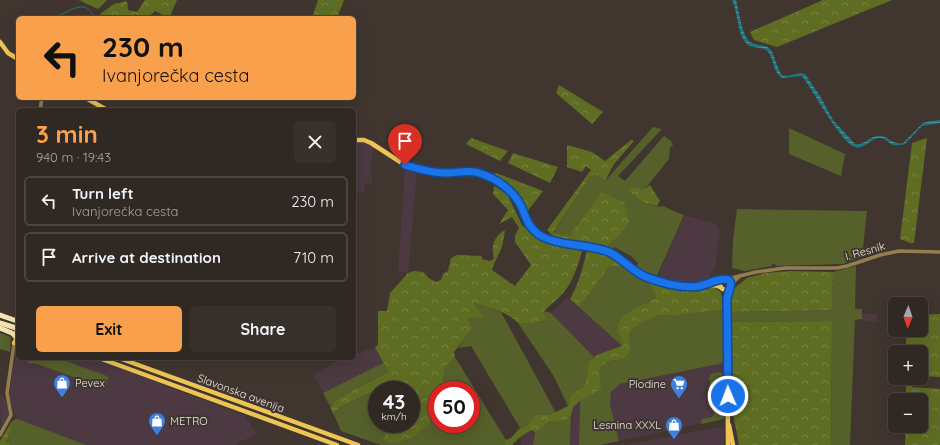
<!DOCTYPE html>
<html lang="en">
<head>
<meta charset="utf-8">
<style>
	body { margin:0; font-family:Quicksand,sans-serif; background:#38302b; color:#f1f3f6; height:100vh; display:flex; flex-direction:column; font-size:15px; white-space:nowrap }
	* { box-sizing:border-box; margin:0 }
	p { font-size:13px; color:#a8a6a6 }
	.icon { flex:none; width:22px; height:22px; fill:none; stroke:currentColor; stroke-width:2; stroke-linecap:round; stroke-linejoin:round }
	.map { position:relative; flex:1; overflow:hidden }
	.side { position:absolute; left:16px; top:108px; width:340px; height:252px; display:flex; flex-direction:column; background:#302823; border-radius:6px; box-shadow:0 4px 16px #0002,0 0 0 1px #4b4441 }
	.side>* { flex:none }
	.guide { position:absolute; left:16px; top:16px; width:340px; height:84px; border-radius:6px; box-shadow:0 4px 16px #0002,0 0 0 1px #4b4441; background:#f9a04c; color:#111; overflow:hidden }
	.needle { width:26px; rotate:182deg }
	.fabs { position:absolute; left:888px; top:297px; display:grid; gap:8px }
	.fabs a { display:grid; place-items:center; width:40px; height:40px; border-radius:6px; background:#302823; box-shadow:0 4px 16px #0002,0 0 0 1px #4b4441; font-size:20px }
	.speed { position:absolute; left:368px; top:381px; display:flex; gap:8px; font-size:20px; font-weight:700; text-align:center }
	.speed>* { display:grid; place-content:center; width:52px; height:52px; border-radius:50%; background:#302823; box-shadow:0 4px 16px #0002,0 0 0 1px #4b4441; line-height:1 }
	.speed small { font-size:10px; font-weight:400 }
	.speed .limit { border:6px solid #d22; background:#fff; color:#111 }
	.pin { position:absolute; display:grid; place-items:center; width:34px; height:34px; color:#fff; margin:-41px -17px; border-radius:50% 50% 50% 0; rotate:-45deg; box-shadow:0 0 4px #0007 }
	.pin .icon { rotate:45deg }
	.me { position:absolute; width:44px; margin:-22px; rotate:359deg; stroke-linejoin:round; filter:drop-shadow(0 0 3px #0008) }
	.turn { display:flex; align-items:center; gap:14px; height:84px; padding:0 20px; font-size:18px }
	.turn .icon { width:52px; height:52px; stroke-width:2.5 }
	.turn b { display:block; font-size:28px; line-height:34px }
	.round { display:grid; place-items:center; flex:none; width:42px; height:42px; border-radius:6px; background:#38302b }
	.summary { display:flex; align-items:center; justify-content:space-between; height:68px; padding:0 20px }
	h1 { font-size:24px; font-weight:700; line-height:30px; color:#f9a04c }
	.action { display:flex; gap:8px; margin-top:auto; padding:8px 20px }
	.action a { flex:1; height:46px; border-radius:6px; background:#f9a04c; color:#111; font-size:16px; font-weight:700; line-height:46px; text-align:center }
	.action a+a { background:#38302b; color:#f1f3f6 }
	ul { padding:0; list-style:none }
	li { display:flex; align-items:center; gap:12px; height:50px; margin:0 8px 6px; padding:0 12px; border:2px solid #4b4441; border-radius:6px }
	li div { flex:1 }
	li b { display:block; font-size:15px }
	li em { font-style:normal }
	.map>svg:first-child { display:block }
</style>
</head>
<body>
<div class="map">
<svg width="940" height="445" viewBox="0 0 940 445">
	<defs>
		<pattern id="forest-crowns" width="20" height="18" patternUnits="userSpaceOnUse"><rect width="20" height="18" fill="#5f6d23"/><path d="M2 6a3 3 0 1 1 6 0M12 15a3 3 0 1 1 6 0" fill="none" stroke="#768243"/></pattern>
		<pattern id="water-rules" width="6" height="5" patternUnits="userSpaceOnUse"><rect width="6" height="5" fill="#1f7681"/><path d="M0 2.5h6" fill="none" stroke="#4b9098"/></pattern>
	</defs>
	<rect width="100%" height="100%" fill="#40352f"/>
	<!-- commercial -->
	<g fill="#4c3942">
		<polygon points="354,141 366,142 374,146 371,164 372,183 364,183 365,192 355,193"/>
		<polygon points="405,167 417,170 408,273 398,272"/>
		<polygon points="684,215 717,224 720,233 715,267 708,280 703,282 679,283 659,277 660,275 659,274"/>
		<polygon points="568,297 622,346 594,357 551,313"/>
		<rect x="862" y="314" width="15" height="7"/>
		<polygon points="18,341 18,358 93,358 243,415 246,417 250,424 258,434 237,443 237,445 86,445 16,419 17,415 13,411 9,394"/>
		<polygon points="375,347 383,363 324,393 313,374 344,358 354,358 354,356 367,349 368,351"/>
		<polygon points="724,363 723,419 619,441 610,404 611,392 620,384"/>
		<polygon points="0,396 5,398 10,410 10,416 1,429"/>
		<polygon points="580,401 579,445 570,445 573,407"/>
		<polygon points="718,427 724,430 724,445 626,445"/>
		<polygon points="533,430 535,433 533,445 521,445 522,439 520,437 528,432"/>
	</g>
	<!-- grass -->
	<g fill="#55602b">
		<path d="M653,127l9,2 -44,47 7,5 39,-45 7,5 2,5 -3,1 -1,12 -24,30 -13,-2c10,11 16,22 32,19l5,3 15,6 -28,63 -21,-9 3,-6 -7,-7 -17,-9 -1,2 -5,1 1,-5 13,-12 -21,-41 -30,41 3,3 -21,-2 37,-57 5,-3 10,7z"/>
		<polygon points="789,128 845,154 841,176 789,154"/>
		<polygon points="737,209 867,211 862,257 843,264 776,266 775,264 772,264 772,266 745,271 732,268 733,240"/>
		<polygon points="610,266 623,267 637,276 648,280 656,298 637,307 624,345 622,346 579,307"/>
		<polygon points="856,266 855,309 862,309 862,319 855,320 850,445 831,445 832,321 732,322 732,312 832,310 833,272"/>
		<polygon points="473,303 483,304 501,312 556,413 550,415 535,414 527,425 520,428 471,346 458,348 473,328 467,318"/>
		<polygon points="724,310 724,363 620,384 611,392 610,404 619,441 600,445 579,445 580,401 583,399 598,367 610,361 624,359 629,336 633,329 646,321 660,315 677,316 692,313"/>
		<polygon points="544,311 551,313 594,357 589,361 585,385 570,396 568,406 553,375 518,323 534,323 546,320"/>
		<polygon points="0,333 11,337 10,352 0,349"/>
		<path d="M455,357l51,83 -3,1 2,4h-124l-40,-14c-3,-6 -4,-10 -7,-16l4,-7 39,-18v34h16l-10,16 10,4 36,-21 8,-20v21h34v-34h-29l3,-23z"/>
		<polygon points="27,358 58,358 107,376 108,378 105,388 95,389 96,385 34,363 30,364 27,361"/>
		<polygon points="383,363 388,372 337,399 330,406 323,393"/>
		<polygon points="720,372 725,375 724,419 702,424 701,423 702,419 712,417 715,413 709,378 711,374"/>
		<path d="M571,416l-1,29h-37l2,-12c4,-4 10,-10 16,-11 9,-3 12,1 20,-6z"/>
		<polygon points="16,419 20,420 86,445 11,445 6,441 12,429 9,426 11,422"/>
	</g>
	<!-- forest -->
	<g fill="url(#forest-crowns)">
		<polygon points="79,0 107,0 98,9"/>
		<polygon points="145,0 177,0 169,18 155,11 147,18 103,18 100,14 114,4 127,1 128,10 137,12"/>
		<polygon points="318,0 344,0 337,18 312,18"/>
		<polygon points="823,0 892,0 777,47 754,40 750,32"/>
		<polygon points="559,85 603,112 592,124 556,93"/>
		<polygon points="471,138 508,151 500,161 466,144"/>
		<polygon points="927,138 914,243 910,243 900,239 912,143"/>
		<polygon points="631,140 634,141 614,164 605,181 595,174 590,177 553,233 573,236 571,233 601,192 624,202 629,222 622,233 609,245 608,250 552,238 552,235 547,230 591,170 586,166 582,172 567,167 567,145 592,152 605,161"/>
		<polygon points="513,153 558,167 550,183 508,163"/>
		<polygon points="496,173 543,191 527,212 518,192 492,175"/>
		<polygon points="650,185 660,201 657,206 646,203 628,191 632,187 645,189"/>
		<path d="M494,186l13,8 15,31 18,16 43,7c-5,16 -9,33 -20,45 -6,7 -13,12 -19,18l2,9 -12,3h-16c-9,-10 -32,-18 -45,-20l11,14 -17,1 6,10 -19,24 1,5 -10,10 -3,23h-5v13l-7,20 -18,15 -19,6 -11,-4 11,-16h18v-34h-12l-5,-8 -56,26 -4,7 -4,-8 7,-8 51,-27 -13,-25 3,-2v-34h9l3,-18 18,-20 6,-2 9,1 7,7 6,3 5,-2 2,-6 5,-3 3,-13 6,-3 25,1v3l8,2 4,-2c-3,-13 -1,-20 9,-28h2l-3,16 -9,19 -1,4 23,16 16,-21 -16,-23v-6l4,-8 -7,-11 -13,7 9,-14 -15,-16z"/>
		<path d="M587,250c17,4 22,6 36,17l-13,-1 -31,41 -9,-8c9,-16 13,-32 17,-49z"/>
		<polygon points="791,271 833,272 832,310 732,312 732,290 747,278 766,273"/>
		<polygon points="648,280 680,289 713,287 721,292 724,310 692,313 677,316 660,315 646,321 633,329 629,336 630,352 624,359 610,361 599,367 601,389 580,401 573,407 571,416 566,420 549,422 535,433 533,430 528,432 520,437 512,445 505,445 503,441 511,438 519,429 527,425 535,414 550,415 568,406 570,396 585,385 589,361 597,355 624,345 617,331 621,317 637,307 656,298"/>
		<polygon points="940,314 940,377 921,376 921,352 906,352 906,330 921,330 921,315"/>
		<polygon points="832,321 831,445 739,445 733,414 731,322"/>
		<polygon points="906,378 914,378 912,387 940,389 940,445 905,445 906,426 921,426 921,400 906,400"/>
		<polygon points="9,426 12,429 6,441 11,445 0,445 0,441"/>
	</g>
	<!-- water -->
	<path fill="url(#water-rules)" d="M732,0h4c3,10 6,39 16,43 6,3 13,1 18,6 4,4 7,19 12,26l5,1 13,-3 5,1 15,22 13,24 22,24c9,2 14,-8 24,-8 9,-1 12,9 24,7l20,-20 7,-2 10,-1v3l-18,3 -17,18c-18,5 -14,-5 -25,-6 -9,-1 -15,12 -25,9 -14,-4 -42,-57 -53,-71l-20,2c-9,-6 -8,-17 -13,-25 -6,-9 -18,-2 -24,-11 -8,-10 -7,-30 -13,-42z"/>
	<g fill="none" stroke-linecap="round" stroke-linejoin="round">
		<!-- stream -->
		<g stroke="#1f7681" stroke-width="1">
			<path d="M19,17c12,0 26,2 38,-1 10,-3 17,-10 27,-9 6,1 8,7 11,11"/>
			<polyline points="317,18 332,1"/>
		</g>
		<!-- minor -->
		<g stroke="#937f4d" stroke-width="3.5">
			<polyline points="40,110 42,98"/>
			<polyline points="727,279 756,272 785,268 837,268 847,266 880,255 899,251 940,252"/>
			<polyline points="731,284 739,277"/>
			<polyline points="0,435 11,415 7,393 18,316"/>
		</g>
		<!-- major -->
		<g stroke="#eec455" stroke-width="4.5">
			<polyline points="0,42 8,53 18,59"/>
			<polyline points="86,98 107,110"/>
			<polyline points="354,140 364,140 371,143 405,165 441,173 476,172 486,176 503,186 512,193 519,203 531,227 544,238 608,252 637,272 660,281 682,286 714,285 721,287"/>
			<circle cx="725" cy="284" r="5.5"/>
			<polyline points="14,343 18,339"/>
			<polyline points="99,358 337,445"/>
			<polyline points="119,358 358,445"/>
			<polyline points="729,425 733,445"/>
			<polyline points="728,445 727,298 729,288"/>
		</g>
		<!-- highway -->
		<g stroke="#f8e5b6" stroke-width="5">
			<polyline points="0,315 17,321"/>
			<polyline points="0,323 16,328"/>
			<polyline points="0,328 12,333 15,336"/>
		</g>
	</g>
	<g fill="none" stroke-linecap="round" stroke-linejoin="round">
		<!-- route casing -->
		<g stroke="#114b97" stroke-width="10">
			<path id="route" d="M405,165c13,4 27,8 41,8 11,0 23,-4 33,0 17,5 35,18 42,33 5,11 7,21 17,28 19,13 49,9 71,18 13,6 23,19 37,25 16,6 36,12 54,9 8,-2 21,-9 29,-6l2,4 -4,14 1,98"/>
		</g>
		<!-- route -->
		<use href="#route" stroke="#1a73e8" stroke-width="7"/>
	</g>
	<!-- icons -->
	<defs>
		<g id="shop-pin" transform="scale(0.9)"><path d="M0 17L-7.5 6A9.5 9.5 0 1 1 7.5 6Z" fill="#3f7fe0" stroke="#40352f"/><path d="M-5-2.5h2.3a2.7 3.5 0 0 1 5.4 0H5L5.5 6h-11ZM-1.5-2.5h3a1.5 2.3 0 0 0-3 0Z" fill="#fff"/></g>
		<g id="supermarket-pin" transform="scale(0.9)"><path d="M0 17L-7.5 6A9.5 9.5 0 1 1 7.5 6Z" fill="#3f7fe0" stroke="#40352f"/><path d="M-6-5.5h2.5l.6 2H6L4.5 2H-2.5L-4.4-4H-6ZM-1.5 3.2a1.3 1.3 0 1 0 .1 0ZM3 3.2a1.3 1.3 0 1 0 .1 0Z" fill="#fff"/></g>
	</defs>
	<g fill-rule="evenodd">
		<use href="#shop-pin" x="62" y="383"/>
		<use href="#supermarket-pin" x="679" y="384"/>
		<use href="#shop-pin" x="157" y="421"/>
		<use href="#shop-pin" x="674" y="425"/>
	</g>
	<g text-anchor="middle" stroke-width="4" stroke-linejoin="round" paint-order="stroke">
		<!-- street labels -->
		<g font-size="11" fill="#ebe4e0" stroke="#40352f">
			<text transform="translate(865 251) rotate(-16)" y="4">I. Resnik</text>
			<text transform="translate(241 393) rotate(20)" y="4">Slavonska avenija</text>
		</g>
		<!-- poi labels -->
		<g font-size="11" fill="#ebe4e0" stroke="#40352f" text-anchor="start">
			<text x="75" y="387">Pevex</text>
			<text x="666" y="388" text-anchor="end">Plodine</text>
			<text x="170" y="425">METRO</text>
			<text x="661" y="429" text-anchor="end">Lesnina XXXL</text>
		</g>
	</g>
</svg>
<div class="fabs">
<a><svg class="needle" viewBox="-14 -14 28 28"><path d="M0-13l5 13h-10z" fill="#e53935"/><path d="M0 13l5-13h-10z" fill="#a8a6a6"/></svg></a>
<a>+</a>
<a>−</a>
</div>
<div class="speed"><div>43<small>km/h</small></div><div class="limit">50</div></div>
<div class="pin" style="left:405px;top:165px;background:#d93025"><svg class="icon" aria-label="arrive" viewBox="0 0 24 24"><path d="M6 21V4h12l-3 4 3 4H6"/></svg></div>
<svg class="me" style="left:728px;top:396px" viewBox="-20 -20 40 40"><circle r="17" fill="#1a73e8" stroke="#fff" stroke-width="3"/><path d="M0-11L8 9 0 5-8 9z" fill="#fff"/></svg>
<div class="guide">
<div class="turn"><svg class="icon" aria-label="left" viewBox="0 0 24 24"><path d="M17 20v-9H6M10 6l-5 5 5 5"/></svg><div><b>230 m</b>Ivanjorečka cesta</div></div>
</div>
<section class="side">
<div class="summary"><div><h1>3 min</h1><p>940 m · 19:43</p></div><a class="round"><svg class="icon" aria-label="close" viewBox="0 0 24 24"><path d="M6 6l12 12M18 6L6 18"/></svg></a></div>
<ul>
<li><svg class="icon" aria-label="left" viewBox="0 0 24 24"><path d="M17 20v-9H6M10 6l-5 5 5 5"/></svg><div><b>Turn left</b><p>Ivanjorečka cesta</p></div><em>230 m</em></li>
<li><svg class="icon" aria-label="arrive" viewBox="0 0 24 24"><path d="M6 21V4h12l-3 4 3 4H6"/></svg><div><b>Arrive at destination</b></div><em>710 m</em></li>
</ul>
<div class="action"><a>Exit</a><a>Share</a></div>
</section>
</div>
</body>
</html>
